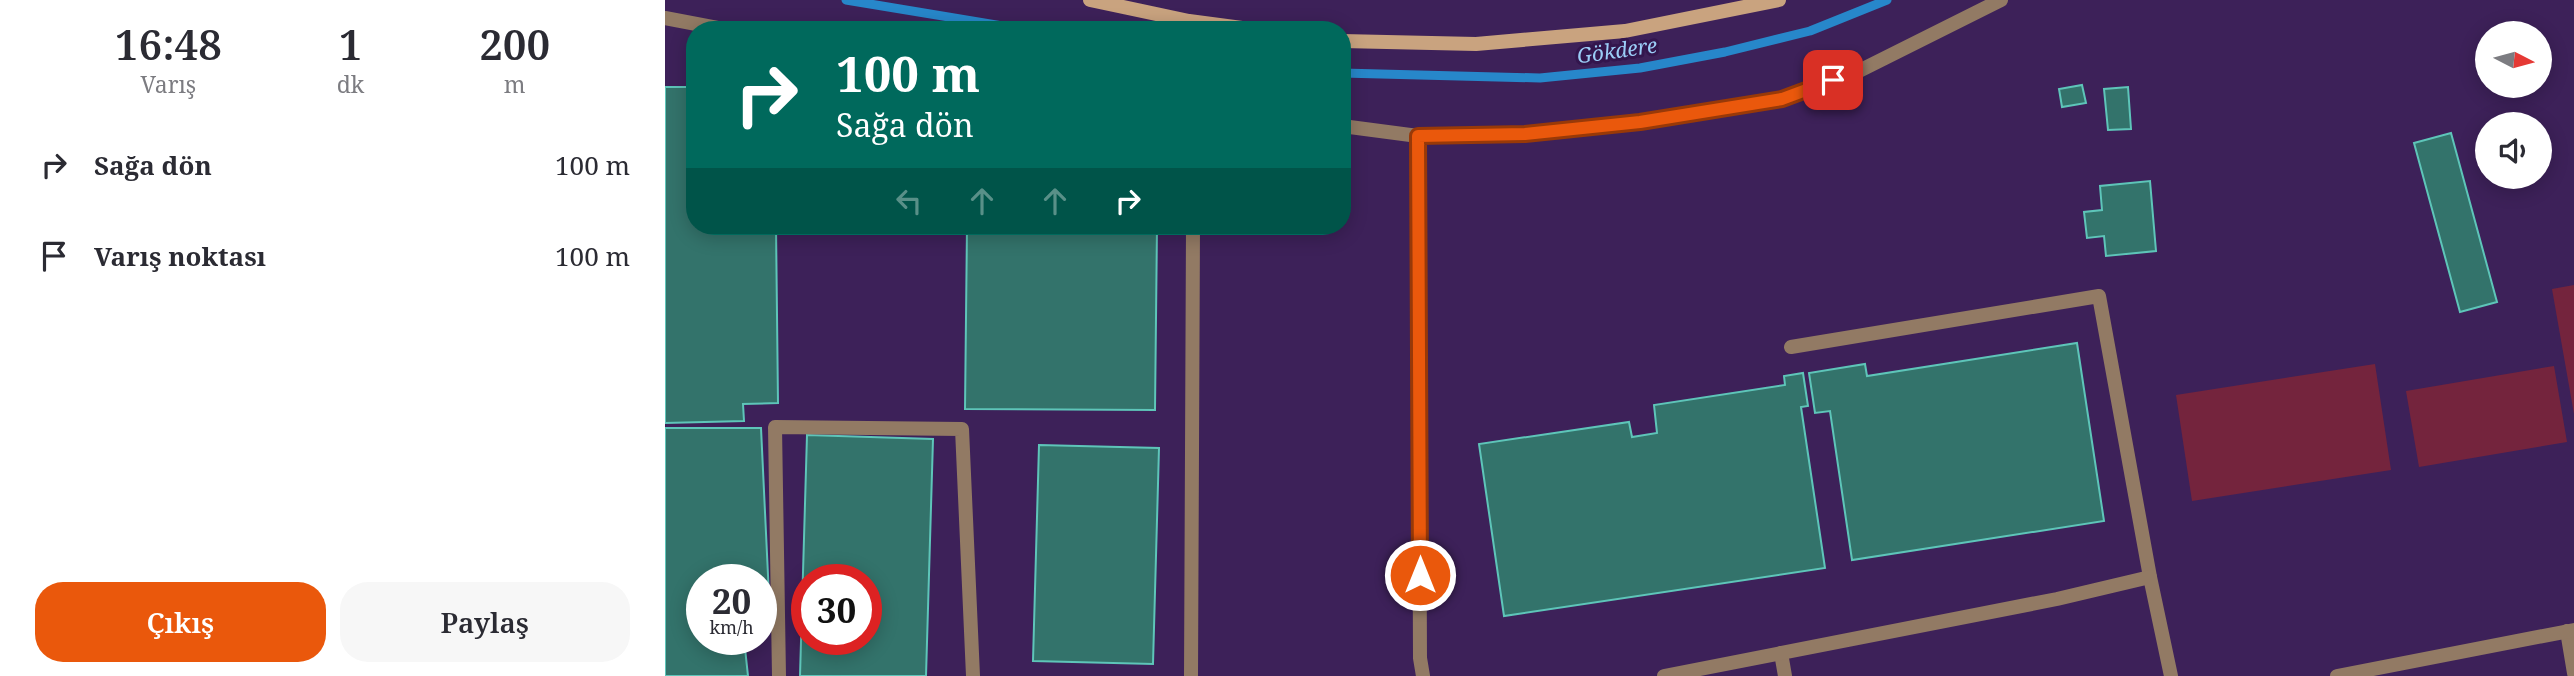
<!DOCTYPE html>
<html lang="tr">
<head>
<meta charset="utf-8">
<style>
	body { margin:0; font-family:"Noto Serif",serif; background:#f7f7f7; color:#2b2b33; height:100vh; display:flex; flex-direction:column; font-size:26px; white-space:nowrap }
	* { box-sizing:border-box; margin:0 }
	p { font-size:23px; color:#7c7c81 }
	.icon { flex:none; width:38px; height:38px; fill:none; stroke:currentColor; stroke-width:2; stroke-linecap:round; stroke-linejoin:round }
	.map { position:relative; flex:1; overflow:hidden }
	.drawer { display:flex; flex-direction:column; background:#fff; width:665px }
	.drawer>* { flex:none }
	.banner { position:absolute; left:21px; top:21px; width:665px; height:214px; border-radius:28px; box-shadow:0 4px 18px #0003; background:#00695c; color:#fff; overflow:hidden }
	.needle { width:46px; rotate:96deg }
	.buttons { position:absolute; left:1810px; top:21px; display:grid; gap:14px }
	.buttons a { display:grid; place-items:center; width:77px; height:77px; border-radius:50%; background:#fff; box-shadow:0 4px 18px #0003; font-size:35px }
	.speed { position:absolute; left:21px; top:564px; display:flex; gap:14px; font-size:35px; font-weight:700; text-align:center }
	.speed>* { display:grid; place-content:center; width:91px; height:91px; border-radius:50%; background:#fff; box-shadow:0 4px 18px #0003; line-height:1 }
	.speed small { font-size:18px; font-weight:400 }
	.speed .limit { border:10px solid #d22; background:#fff; color:#111 }
	.pin { position:absolute; display:grid; place-items:center; width:60px; height:60px; color:#fff; margin:-30px; border-radius:14px; box-shadow:0 4px 10px #0006 }
	.me { position:absolute; width:77px; margin:-38px; rotate:0deg; stroke-linejoin:round; filter:drop-shadow(0 0 5px #0008) }
	.turn { display:flex; align-items:center; gap:24px; height:147px; padding:0 35px; font-size:32px }
	.turn .icon { width:91px; height:91px; stroke-width:2.5 }
	.turn b { display:block; font-size:49px; line-height:60px }
	.lanes { display:flex; align-items:center; height:66px; padding:0 35px; background:#0003; justify-content:center; gap:35px; direction:ltr }
	.lanes .off { opacity:.35 }
	.eta { display:flex; justify-content:space-evenly; align-items:center; height:119px; text-align:center }
	.eta b { font-size:42px; font-weight:600; line-height:49px }
	.action { display:flex; gap:14px; margin-top:auto; padding:14px 35px }
	.action a { flex:1; height:80px; border-radius:28px; background:#ea580c; color:#fff; font-size:28px; font-weight:600; line-height:80px; text-align:center }
	.action a+a { background:#f7f7f7; color:#2b2b33 }
	ul { padding:0; list-style:none }
	li { display:flex; align-items:center; gap:21px; height:91px; padding:0 35px }
	li div { flex:1 }
	li b { display:block; font-size:26px }
	li em { font-style:normal }
	main { display:flex; flex:1; min-height:0 }
	.map>svg:first-child { display:block }
</style>
</head>
<body>
<main>
<section class="drawer">
<div class="eta">
<div><b>16:48</b><p>Varış</p></div>
<div><b>1</b><p>dk</p></div>
<div><b>200</b><p>m</p></div>
</div>
<ul>
<li><svg class="icon" aria-label="right" viewBox="0 0 24 24"><path d="M7 20v-9h11M14 6l5 5-5 5"/></svg><div><b>Sağa dön</b></div><em>100 m</em></li>
<li><svg class="icon" aria-label="arrive" viewBox="0 0 24 24"><path d="M6 21V4h12l-3 4 3 4H6"/></svg><div><b>Varış noktası</b></div><em>100 m</em></li>
</ul>
<div class="action"><a>Çıkış</a><a>Paylaş</a></div>
</section>
<div class="map">
<svg width="1909" height="676" viewBox="0 0 1909 676">
	<rect width="100%" height="100%" fill="#3d2159"/>
	<!-- green -->
	<g fill="#74243d">
		<polygon points="1909,285 1909,414 1887,289"/>
		<polygon points="1710,364 1726,470 1527,501 1511,395"/>
		<polygon points="1889,366 1902,442 1754,467 1741,391"/>
	</g>
	<g fill="none" stroke-linecap="round" stroke-linejoin="round">
		<!-- stream -->
		<g stroke="#2787ca" stroke-width="9">
			<polyline points="181,0 362,30"/>
			<polyline points="677,73 875,78 975,68 1060,52 1145,31 1222,0"/>
		</g>
	</g>
	<!-- building -->
	<g fill="#33736b" stroke="#5ec5b9" stroke-width="2" fill-rule="evenodd">
		<polygon points="1417,85 1421,103 1397,107 1394,89"/>
		<polygon points="0,87 30,87 30,226 111,226 113,403 78,404 79,421 0,423"/>
		<polygon points="1463,87 1466,129 1443,130 1439,89"/>
		<polygon points="1786,133 1832,302 1795,312 1749,143"/>
		<polygon points="1485,181 1491,251 1441,256 1439,236 1422,238 1419,212 1437,210 1435,186"/>
		<polygon points="302,226 492,226 490,410 300,409"/>
		<polygon points="1412,343 1439,521 1187,560 1165,411 1150,413 1144,373 1200,364 1202,376"/>
		<polygon points="1138,373 1143,406 1136,407 1160,568 839,616 814,444 964,422 967,437 992,433 989,405 1120,385 1119,376"/>
		<polygon points="0,428 96,428 104,596 96,597 96,579 37,579 37,639 79,639 83,676 0,676"/>
		<path d="M142,435l126,4 -7,237h-126zM142,579h59v60h-59z"/>
		<polygon points="374,445 494,448 488,664 368,661"/>
	</g>
	<g fill="none" stroke-linecap="round" stroke-linejoin="round">
		<!-- service -->
		<g stroke="#927a64" stroke-width="14">
			<polyline points="1126,347 1434,296 1485,577"/>
			<polyline points="1902,631 1909,673"/>
			<polyline points="1116,653 1120,676"/>
			<polyline points="114,676 110,427 297,429 308,676"/>
		</g>
		<!-- minor -->
		<g stroke="#927a64" stroke-width="14">
			<polyline points="0,18 63,30"/>
			<polyline points="677,126 753,136 860,134 975,123 1117,99 1194,71 1336,0"/>
			<polyline points="753,136 755,658 758,676"/>
			<polyline points="526,676 528,226"/>
			<polyline points="999,676 1392,599 1485,577 1506,676"/>
			<polyline points="1672,676 1909,630"/>
		</g>
		<!-- secondary -->
		<g stroke="#c9a37f" stroke-width="14">
			<polyline points="425,0 524,21 592,30"/>
			<polyline points="677,41 811,44 960,31 1114,0"/>
		</g>
	</g>
	<g fill="none" stroke-linecap="round" stroke-linejoin="round">
		<!-- route casing -->
		<g stroke="#983908" stroke-width="18">
			<polyline id="route" points="755,575 753,136 860,134 975,122 1117,99 1168,80"/>
		</g>
		<!-- route -->
		<use href="#route" stroke="#ea580c" stroke-width="12"/>
	</g>
	<g text-anchor="middle" stroke-width="6" stroke-linejoin="round" paint-order="stroke">
		<!-- water labels -->
		<g font-size="21" font-style="italic" fill="#9bcdf7" stroke="#33164d">
			<text transform="translate(952 51) rotate(-8)" y="7">Gökdere</text>
		</g>
	</g>
</svg>
<div class="buttons">
<a><svg class="needle" viewBox="-14 -14 28 28"><path d="M0-13l5 13h-10z" fill="#e53935"/><path d="M0 13l5-13h-10z" fill="#7c7c81"/></svg></a>
<a><svg class="icon" aria-label="sound" viewBox="0 0 24 24"><path d="M4 9h4l5-4v14l-5-4H4zM17 9q2 3 0 6"/></svg></a>
</div>
<div class="speed"><div>20<small>km/h</small></div><div class="limit">30</div></div>
<div class="pin" style="left:1168px;top:80px;background:#d93025"><svg class="icon" aria-label="arrive" viewBox="0 0 24 24"><path d="M6 21V4h12l-3 4 3 4H6"/></svg></div>
<svg class="me" style="left:755px;top:575px" viewBox="-20 -20 40 40"><circle r="17" fill="#ea580c" stroke="#fff" stroke-width="3"/><path d="M0-11L8 9 0 5-8 9z" fill="#fff"/></svg>
<div class="banner">
<div class="turn"><svg class="icon" aria-label="right" viewBox="0 0 24 24"><path d="M7 20v-9h11M14 6l5 5-5 5"/></svg><div><b>100 m</b>Sağa dön</div></div>
<div class="lanes"><svg class="icon off" aria-label="left" viewBox="0 0 24 24"><path d="M17 20v-9H6M10 6l-5 5 5 5"/></svg><svg class="icon off" aria-label="ahead" viewBox="0 0 24 24"><path d="M12 20V5M6 11l6-6 6 6"/></svg><svg class="icon off" aria-label="ahead" viewBox="0 0 24 24"><path d="M12 20V5M6 11l6-6 6 6"/></svg><svg class="icon" aria-label="right" viewBox="0 0 24 24"><path d="M7 20v-9h11M14 6l5 5-5 5"/></svg></div>
</div>
</div>
</main>
</body>
</html>
